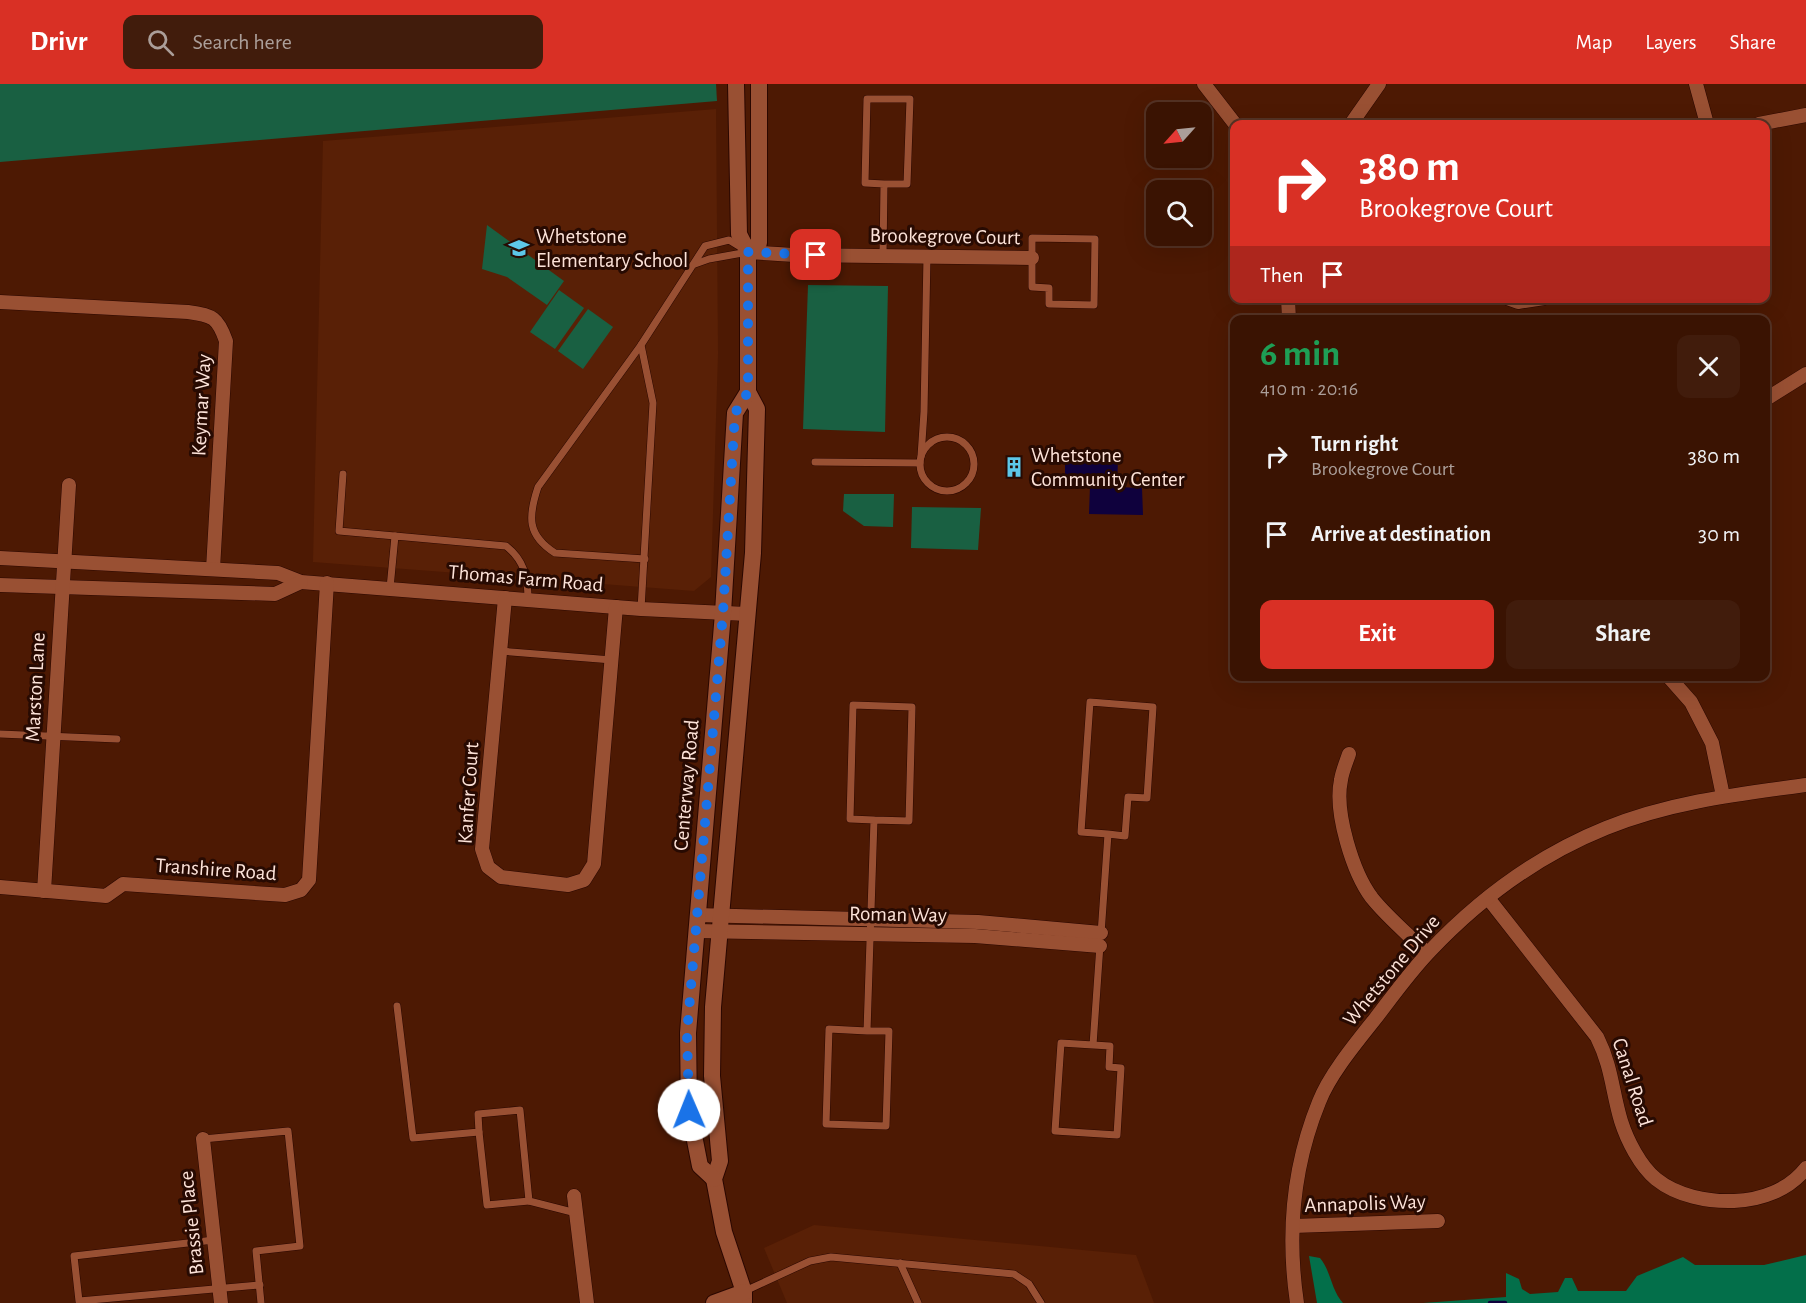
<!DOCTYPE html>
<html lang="en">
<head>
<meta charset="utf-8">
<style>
	body { margin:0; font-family:"Alegreya Sans",sans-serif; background:#411c0c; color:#f1f3f6; height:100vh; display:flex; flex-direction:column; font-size:22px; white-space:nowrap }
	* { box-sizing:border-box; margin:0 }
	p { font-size:20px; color:#ab9e99 }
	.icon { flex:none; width:33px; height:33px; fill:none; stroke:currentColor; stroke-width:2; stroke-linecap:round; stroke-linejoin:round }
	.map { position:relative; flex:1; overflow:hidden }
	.panel { position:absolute; left:1230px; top:231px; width:540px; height:366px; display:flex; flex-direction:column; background:#3a1302; border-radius:12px; box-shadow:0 6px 24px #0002,0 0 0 2px #543224 }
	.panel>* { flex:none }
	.guide { position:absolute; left:1230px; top:36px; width:540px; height:183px; border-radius:12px; box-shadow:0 6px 24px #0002,0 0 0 2px #543224; background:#d93025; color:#fff; overflow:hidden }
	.needle { width:39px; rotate:243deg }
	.buttons { position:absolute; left:1146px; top:18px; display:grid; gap:12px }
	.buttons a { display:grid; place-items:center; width:66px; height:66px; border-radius:12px; background:#3a1302; box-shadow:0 6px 24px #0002,0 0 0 2px #543224; font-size:30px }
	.pin { position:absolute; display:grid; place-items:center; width:51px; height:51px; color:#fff; margin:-26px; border-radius:12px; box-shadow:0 3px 9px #0006 }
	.me { position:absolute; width:66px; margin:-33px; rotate:359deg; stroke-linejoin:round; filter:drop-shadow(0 0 4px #0008) }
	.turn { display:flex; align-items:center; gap:21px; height:126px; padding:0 30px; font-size:27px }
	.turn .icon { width:78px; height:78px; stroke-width:2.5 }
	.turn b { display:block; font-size:42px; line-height:51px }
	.then { display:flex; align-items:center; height:57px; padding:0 30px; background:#0003; gap:12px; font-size:22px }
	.round { display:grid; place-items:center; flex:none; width:63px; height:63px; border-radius:12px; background:#411c0c }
	.overview { display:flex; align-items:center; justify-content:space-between; height:102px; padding:0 30px }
	h1 { font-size:36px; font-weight:600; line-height:45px; color:#1e9e55 }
	.primary-button { display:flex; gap:12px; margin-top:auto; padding:12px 30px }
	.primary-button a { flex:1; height:69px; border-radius:12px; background:#d93025; color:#fff; font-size:24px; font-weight:600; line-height:69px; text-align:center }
	.primary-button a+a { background:#411c0c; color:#f1f3f6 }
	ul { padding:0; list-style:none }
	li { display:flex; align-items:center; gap:18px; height:78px; padding:0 30px }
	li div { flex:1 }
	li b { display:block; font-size:22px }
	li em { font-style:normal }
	header { display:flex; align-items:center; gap:36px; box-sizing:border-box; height:84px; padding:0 30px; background:#d93025; color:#fff }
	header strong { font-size:28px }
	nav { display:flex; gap:33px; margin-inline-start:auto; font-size:21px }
	.search { width:420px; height:54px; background:#411c0c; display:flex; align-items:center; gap:15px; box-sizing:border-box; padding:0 21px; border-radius:12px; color:#ab9e99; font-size:22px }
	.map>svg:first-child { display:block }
</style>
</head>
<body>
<header>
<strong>Drivr</strong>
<div class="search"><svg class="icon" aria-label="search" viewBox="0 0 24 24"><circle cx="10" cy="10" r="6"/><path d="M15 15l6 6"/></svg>Search here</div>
<nav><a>Map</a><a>Layers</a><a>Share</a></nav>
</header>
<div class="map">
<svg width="1806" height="1219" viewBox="0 0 1806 1219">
	<rect width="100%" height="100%" fill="#4d1903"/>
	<!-- built -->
	<g fill="#592006">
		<polygon points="716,25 718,270 711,493 694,507 313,478 323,57"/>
		<polygon points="814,1141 1136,1171 1154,1219 787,1219 764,1164"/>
	</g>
	<!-- green -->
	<g fill="#196042">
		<polygon points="0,0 716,0 717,17 0,78"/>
		<polygon points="487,141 564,197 547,221 507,193 482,185"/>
		<polygon points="808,201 888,202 885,348 803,345"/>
		<polygon points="559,206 584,224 555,265 530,248"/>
		<polygon points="588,225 613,243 583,285 558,267"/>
		<polygon points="844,410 894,410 893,443 864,442 843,427"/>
		<polygon points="912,423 981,424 978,466 911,464"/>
	</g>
	<!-- forest -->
	<g fill="#036f4a">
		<polygon points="1806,1171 1806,1219 1423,1219 1506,1213 1506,1189 1519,1195 1522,1205 1530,1210 1558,1208 1565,1194 1572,1194 1578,1207 1626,1207 1637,1192 1683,1173 1695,1181 1764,1181"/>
		<path d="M1309,1172l11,2c11,13 11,32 23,45h-26z"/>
	</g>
	<!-- water -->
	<polygon fill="#0f013d" points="1065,374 1118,375 1117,403 1142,404 1143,431 1089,430 1090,402 1065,400"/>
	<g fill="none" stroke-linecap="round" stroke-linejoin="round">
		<!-- stream -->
		<polyline stroke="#0f013d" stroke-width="4.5" points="1490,1219 1505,1219"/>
		<!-- service casing -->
		<g stroke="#2a0700" stroke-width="8">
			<g id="service">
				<polygon points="1032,154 1095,155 1094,221 1049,220 1049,204 1032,203"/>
				<polyline points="883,171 884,100 865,99 867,15 910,15 907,100 884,100"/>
				<polyline points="695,180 709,175 748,168"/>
				<path d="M641,261l-103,142c-10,30 -11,48 17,66l90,6"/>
				<circle cx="947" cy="380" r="27"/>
				<polyline points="921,372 924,328 927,172"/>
				<polyline points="815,378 920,379"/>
				<polyline points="343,390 339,447 395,452"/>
				<path d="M390,504l5,-52 111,10c18,14 22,31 22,54"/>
				<polyline points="641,525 653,319 641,261 705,162 729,156 742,164"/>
				<polyline points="500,567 612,576"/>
				<polyline points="0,650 117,655"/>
				<polyline points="1101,850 1108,750 1081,748 1090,618 1153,623 1147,714 1128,713 1125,752 1108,750"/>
				<polyline points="397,922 413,1054 479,1048 478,1030 520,1026 529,1117 576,1129"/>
				<polyline points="867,947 889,947 886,1042 826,1040 829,945 867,947 874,736 850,735 853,621 912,623 909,737 874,736"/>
				<polyline points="1093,961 1110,962 1109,983 1121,984 1117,1051 1055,1047 1061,959 1093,961 1100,861"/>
				<polyline points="479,1048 487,1121 529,1117"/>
				<polyline points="203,1055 288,1047 300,1162 256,1167 261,1219"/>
				<polyline points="214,1156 74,1172 79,1217 260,1201"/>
				<polyline points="900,1179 918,1219"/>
				<polyline points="745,1207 810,1177 831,1173 1014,1190 1029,1200 1041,1219"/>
			</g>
		</g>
		<!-- minor casing -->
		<g stroke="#2a0700" stroke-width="15">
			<g id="minor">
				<polyline points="1204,0 1235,40"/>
				<polyline points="1696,0 1707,40"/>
				<polyline points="1351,40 1379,0"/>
				<polyline points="1759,40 1806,31"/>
				<polyline points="748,168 794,171 1032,174"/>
				<polyline points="1288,214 1289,236"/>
				<polyline points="1507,214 1518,218 1544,214"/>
				<path d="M0,218l188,10c25,3 30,6 38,29l-13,228"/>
				<polyline points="1766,315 1806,290"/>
				<polyline points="0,474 278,489 301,498 641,525 747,530"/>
				<polyline points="0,501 275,510 301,498"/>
				<polyline points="505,514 482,765 488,783 501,793 568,801 584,796 594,780 616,523"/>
				<polyline points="1668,592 1691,618 1712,659 1723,712"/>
				<path d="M1349,670c-3,9 -7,18 -8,26 -7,32 12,93 31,118 16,20 37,37 55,55"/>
				<polyline points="0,803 106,812 123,800 285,811 301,806 309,796 327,499"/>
				<polyline points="44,807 69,401"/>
				<path d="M1488,814l109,139c15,30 15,54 24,84 6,19 19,45 35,58 21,17 52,23 78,22 27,-1 55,-11 72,-33"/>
				<polyline points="697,831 978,838 1101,849"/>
				<polyline points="696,847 975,852 1100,862"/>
				<polyline points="203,1055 221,1219"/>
				<polyline points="574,1112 587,1219"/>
				<polyline points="1293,1142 1438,1137"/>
				<path d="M1297,1219c-10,-68 -4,-137 22,-201 11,-28 37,-59 56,-83 17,-22 34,-46 54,-67 50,-53 110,-97 177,-124 64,-26 133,-34 200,-43"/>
			</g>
		</g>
		<!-- tertiary casing -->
		<g stroke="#2a0700" stroke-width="18">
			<g id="tertiary">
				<polyline points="736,0 739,150 748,168 748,308 757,325 753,469 713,923 712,992 720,1077 714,1095 724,1148 744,1208 744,1219"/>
				<polyline points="748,168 759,159 759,0"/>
				<polyline points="714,1095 700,1082 689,1026 688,949 723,529 735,329 748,308"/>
				<polyline points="714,1219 744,1208"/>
			</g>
		</g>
		<!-- service -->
		<use href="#service" stroke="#995033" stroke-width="7"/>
		<!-- minor -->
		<use href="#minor" stroke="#995033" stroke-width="14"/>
		<!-- tertiary -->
		<use href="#tertiary" stroke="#995033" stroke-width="16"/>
	</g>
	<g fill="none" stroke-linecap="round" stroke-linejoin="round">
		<!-- route -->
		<polyline stroke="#1a73e8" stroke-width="10" stroke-dasharray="0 18" points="689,1026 687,949 723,529 735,329 748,308 748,168 816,171"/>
	</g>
	<!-- icons -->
	<defs>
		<g id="school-bare" transform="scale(1.62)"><path d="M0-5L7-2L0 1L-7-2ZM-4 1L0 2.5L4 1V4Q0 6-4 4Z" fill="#5dc7e8" stroke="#270a02" stroke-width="2.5" paint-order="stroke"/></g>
		<g id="building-bare" transform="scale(1.62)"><path d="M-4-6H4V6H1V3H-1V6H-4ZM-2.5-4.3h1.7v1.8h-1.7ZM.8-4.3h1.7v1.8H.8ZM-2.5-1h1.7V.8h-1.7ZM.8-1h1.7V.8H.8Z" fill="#5dc7e8" stroke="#270a02" stroke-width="2.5" paint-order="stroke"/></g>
	</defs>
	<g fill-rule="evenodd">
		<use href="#school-bare" x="519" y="164"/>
		<use href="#building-bare" x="1014" y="383"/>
	</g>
	<g text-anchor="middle" stroke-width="6" stroke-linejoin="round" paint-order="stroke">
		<!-- poi labels -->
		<g font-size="21" fill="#fde3d9" stroke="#270a02" text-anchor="start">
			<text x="536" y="159">Whetstone<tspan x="536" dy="24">Elementary School</tspan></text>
			<text x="1031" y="378">Whetstone<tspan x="1031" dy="24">Community Center</tspan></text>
		</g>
		<!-- street labels -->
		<g font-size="21" fill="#fde3d9" stroke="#270a02">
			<text transform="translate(945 152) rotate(1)" y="7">Brookegrove Court</text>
			<text transform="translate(201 321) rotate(-87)" y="7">Keymar Way</text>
			<text transform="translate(526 494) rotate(5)" y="7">Thomas Farm Road</text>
			<text transform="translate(35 603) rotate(-87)" y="7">Marston Lane</text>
			<text transform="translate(686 701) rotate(-85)" y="7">Centerway Road</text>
			<text transform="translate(468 709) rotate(-86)" y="7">Kanfer Court</text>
			<text transform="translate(216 785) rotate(4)" y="7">Transhire Road</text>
			<text transform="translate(898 830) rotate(1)" y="7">Roman Way</text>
			<text transform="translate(1391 886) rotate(-50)" y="7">Whetstone Drive</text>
			<text transform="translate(1633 998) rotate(72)" y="7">Canal Road</text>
			<text transform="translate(1365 1119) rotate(-2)" y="7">Annapolis Way</text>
			<text transform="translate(191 1139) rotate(-96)" y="7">Brassie Place</text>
		</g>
	</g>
</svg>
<div class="buttons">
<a><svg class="needle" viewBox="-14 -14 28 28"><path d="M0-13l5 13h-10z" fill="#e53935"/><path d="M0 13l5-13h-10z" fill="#ab9e99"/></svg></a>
<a><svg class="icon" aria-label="search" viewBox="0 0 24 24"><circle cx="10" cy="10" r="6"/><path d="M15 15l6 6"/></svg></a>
</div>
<div class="pin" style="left:816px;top:171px;background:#d93025"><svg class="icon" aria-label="arrive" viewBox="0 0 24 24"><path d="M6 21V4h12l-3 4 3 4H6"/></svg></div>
<svg class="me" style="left:689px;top:1026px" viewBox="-20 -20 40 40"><circle r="19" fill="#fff"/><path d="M0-13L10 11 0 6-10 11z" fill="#1a73e8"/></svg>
<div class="guide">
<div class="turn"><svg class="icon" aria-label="right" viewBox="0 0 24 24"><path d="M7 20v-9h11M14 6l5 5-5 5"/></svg><div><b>380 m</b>Brookegrove Court</div></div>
<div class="then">Then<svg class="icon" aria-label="arrive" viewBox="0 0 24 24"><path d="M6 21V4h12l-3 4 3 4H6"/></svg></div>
</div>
<section class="panel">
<div class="overview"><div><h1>6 min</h1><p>410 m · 20:16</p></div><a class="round"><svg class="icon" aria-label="close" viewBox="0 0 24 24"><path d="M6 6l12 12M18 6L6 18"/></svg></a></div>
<ul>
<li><svg class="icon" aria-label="right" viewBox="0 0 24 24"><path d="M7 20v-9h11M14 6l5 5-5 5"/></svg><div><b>Turn right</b><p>Brookegrove Court</p></div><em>380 m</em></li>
<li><svg class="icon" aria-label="arrive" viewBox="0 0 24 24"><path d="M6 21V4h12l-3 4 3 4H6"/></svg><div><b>Arrive at destination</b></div><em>30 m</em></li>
</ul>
<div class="primary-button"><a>Exit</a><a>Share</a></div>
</section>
</div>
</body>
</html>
